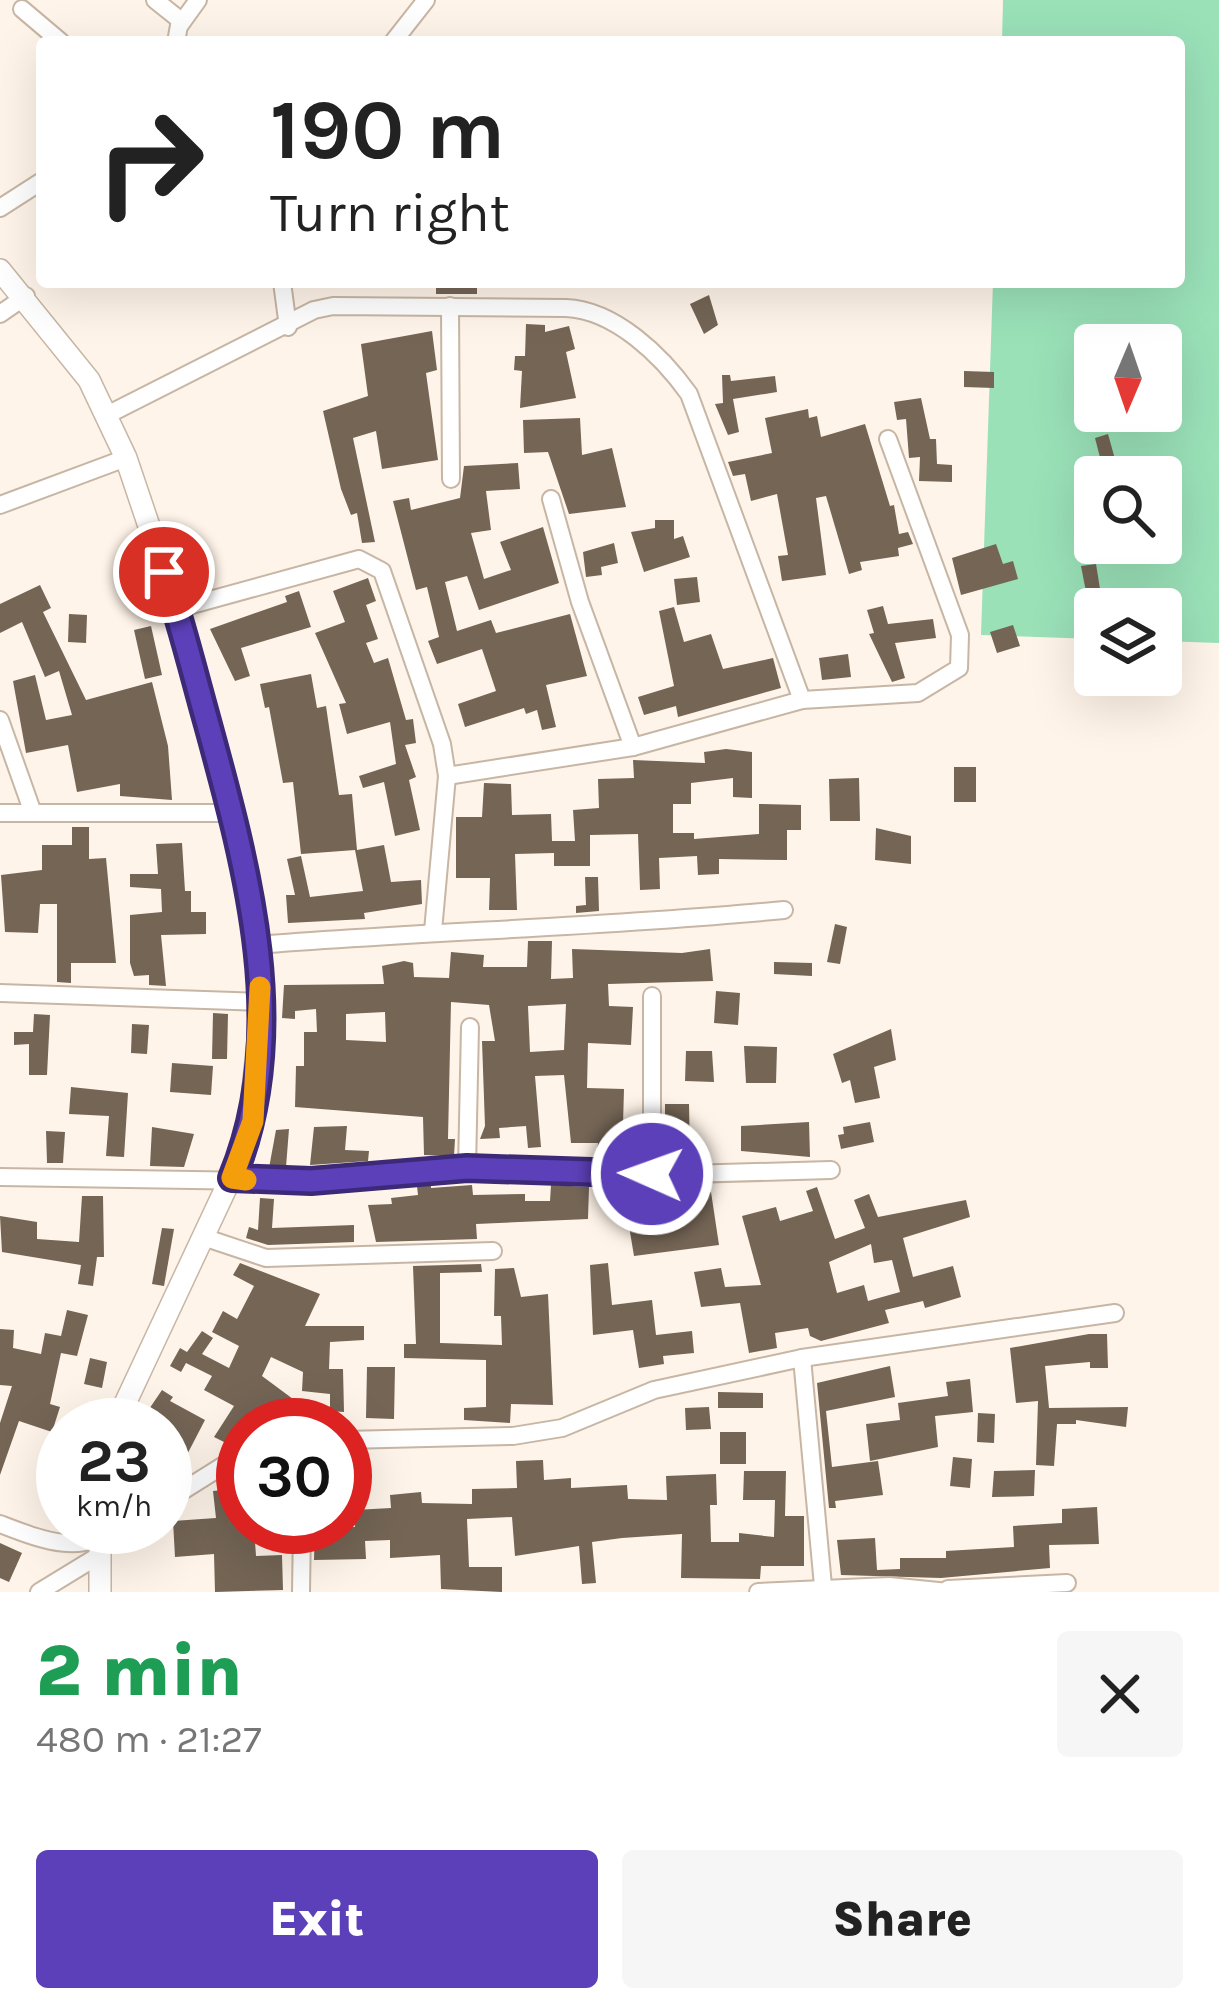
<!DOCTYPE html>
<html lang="en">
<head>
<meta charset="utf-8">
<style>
	body { margin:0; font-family:Karla,sans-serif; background:#f6f6f6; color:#222; height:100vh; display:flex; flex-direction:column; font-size:45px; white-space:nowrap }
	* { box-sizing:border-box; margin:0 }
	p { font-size:39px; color:#767676 }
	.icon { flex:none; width:66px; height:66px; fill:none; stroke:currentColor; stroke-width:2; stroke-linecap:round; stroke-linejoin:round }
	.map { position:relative; height:1592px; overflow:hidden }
	.side { display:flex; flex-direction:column; background:#fff; flex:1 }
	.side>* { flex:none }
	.banner { position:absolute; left:36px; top:36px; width:1149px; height:252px; border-radius:12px; box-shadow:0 12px 48px #0002; background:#fff; color:#222; overflow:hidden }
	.needle { width:78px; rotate:182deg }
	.buttons { position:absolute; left:1074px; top:324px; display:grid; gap:24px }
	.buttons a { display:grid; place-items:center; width:108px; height:108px; border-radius:12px; background:#fff; box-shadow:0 12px 48px #0002; font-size:60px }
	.speed { position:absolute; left:36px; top:1398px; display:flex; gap:24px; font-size:60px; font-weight:700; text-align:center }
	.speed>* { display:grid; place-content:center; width:156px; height:156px; border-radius:50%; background:#fff; box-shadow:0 12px 48px #0002; line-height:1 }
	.speed small { font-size:30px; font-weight:400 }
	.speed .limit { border:18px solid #d22; background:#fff; color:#111 }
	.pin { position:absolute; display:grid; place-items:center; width:102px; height:102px; color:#fff; margin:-51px; border:6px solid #fff; border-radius:50%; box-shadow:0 3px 12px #0007 }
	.me { position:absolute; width:132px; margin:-66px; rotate:272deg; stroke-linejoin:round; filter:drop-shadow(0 0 9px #0008) }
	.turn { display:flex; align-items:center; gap:42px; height:252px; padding:0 36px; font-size:54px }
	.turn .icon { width:156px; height:156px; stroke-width:2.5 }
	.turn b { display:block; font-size:84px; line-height:102px }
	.round { display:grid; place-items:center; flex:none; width:126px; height:126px; border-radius:12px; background:#f6f6f6 }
	.overview { display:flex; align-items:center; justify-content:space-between; height:204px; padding:0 36px }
	h1 { font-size:72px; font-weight:800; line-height:90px; color:#1e9e55 }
	.cta { display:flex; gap:24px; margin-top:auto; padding:24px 36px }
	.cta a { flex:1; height:138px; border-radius:12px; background:#5c40b9; color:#fff; font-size:48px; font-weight:800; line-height:138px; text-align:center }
	.cta a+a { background:#f6f6f6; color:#222 }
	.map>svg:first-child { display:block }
</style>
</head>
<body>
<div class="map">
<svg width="1219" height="1592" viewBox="0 0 1219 1592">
	<rect width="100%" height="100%" fill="#fff4e9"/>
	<!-- green -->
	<path fill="#9ae1b8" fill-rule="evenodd" d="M1003,0h216v643l-58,-2v-32h-66v30l-114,-4 12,-353h186v-240h-177zM1095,345h66v66h-66zM1095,477h66v66h-66z"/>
	<!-- building -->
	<g fill="#746555" fill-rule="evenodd">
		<rect x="436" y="282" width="41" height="12"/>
		<polygon points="709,295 718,325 704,334 690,304"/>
		<polygon points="526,324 545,325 545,332 569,326 575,349 566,352 576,398 520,408 522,371 514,370 515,356 525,356"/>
		<polygon points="432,331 437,370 426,373 438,460 382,469 376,431 353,438 375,542 362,543 357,513 351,515 341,489 323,411 368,396 361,344"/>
		<polygon points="964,371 994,372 994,388 964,387"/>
		<polygon points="722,375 730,375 731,381 775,376 777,392 733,399 739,432 728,435 715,404 723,403"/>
		<polygon points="921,398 930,439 936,439 937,464 952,465 952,482 919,481 920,457 909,458 906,419 897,420 894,402"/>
		<polygon points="808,409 809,418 817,416 821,437 865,424 890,506 894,505 899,534 908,532 913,544 898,548 899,556 860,562 862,570 849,574 826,496 816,498 826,575 782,581 778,556 788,555 777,494 751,501 745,474 733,476 728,462 772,453 765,418"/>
		<polygon points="580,418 582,455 612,448 626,507 569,514 548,452 524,453 523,420"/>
		<polygon points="1108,434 1120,477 1105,477 1095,438"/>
		<polygon points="518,463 520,489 486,491 491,530 471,533 484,579 511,570 500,542 543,527 559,583 479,610 467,576 445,582 457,631 491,620 496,633 570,614 587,676 546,685 556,727 542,730 537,710 526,714 524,708 465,727 458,704 496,691 482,649 437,664 428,641 439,637 427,587 416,590 393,501 409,498 411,510 460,498 464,466"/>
		<polygon points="655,520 674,520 674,539 683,536 690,557 644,572 631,532 655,528"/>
		<polygon points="614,543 618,563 601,567 602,575 586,577 583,552"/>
		<polygon points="996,544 1003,564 1013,561 1018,579 961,595 952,558"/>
		<polygon points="1096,564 1101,595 1087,597 1081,566"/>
		<polygon points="697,577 700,602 677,605 674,579"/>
		<polygon points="368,578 376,601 366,605 378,639 366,643 374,663 388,658 406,720 413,719 416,743 405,745 416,777 409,780 420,830 395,836 384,782 363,788 359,776 396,764 390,722 347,734 339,704 346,703 315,633 345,622 333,591"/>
		<polygon points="40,585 51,608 43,612 86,700 152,682 168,746 172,800 120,796 120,784 77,792 68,745 26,753 13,681 35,675 46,720 72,715 59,671 45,677 22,622 0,633 0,604"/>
		<polygon points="299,591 311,627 241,648 250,676 235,681 210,629 287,602 285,596"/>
		<polygon points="883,606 888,624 933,619 936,638 895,643 905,678 892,682 869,634 874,633 867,610"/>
		<polygon points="674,607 684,642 711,634 723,669 773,658 781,688 678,717 676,706 644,715 638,697 674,686 659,611"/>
		<polygon points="69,614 87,615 86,643 68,642"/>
		<polygon points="1013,625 1020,646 997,653 990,632"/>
		<polygon points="151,626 162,675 145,679 134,630"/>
		<polygon points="848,654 851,677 822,680 819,658"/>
		<polygon points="311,674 317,708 326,706 339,795 352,794 357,850 384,845 391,882 421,880 422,904 364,913 365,919 288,923 286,895 295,895 287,859 301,856 310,897 363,891 355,850 301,854 293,782 283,783 269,707 265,708 260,684"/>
		<polygon points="726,749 752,752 752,798 733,797 733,778 691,783 691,804 673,804 673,833 694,833 694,839 759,834 759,804 801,805 801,830 787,830 787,860 719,859 719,874 698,875 697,856 659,858 660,889 640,890 638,834 590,835 590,866 554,866 554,853 515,854 517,910 489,910 490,878 456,878 456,817 482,817 484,783 511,784 512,815 551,814 552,841 575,841 573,810 599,808 598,779 634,778 633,760 705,763 704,752"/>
		<rect x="954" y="767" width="22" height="35"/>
		<polygon points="859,778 860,821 830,821 829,779"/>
		<polygon points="72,827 89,827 89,859 106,858 116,963 71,963 71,983 57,982 57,904 40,904 38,933 5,932 1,875 42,870 42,845 72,845"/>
		<polygon points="876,828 911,836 911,864 875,860"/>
		<polygon points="182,843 185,891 191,891 191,912 206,912 206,934 161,935 166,986 149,985 149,975 134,976 130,963 130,915 162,912 161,889 130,887 130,874 158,874 156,844"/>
		<polygon points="585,877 598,877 599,911 576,913 576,906 586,905"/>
		<polygon points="835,924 847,927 840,964 827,962"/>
		<path d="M528,941h24l-1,38 22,-1 -1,-29 110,4 28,-4 3,32 -105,3 1,22 24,1 -2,38 -43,-2 -1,45 37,1 -1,36h8l2,37 -37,-2 2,-17h-27l-7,-68 -29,1 6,71 -13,1 -2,-22 -27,2 1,10 -20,1 5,-13 -3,-85h13l-6,-36 -38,-3 -3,137h7l-1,17 -30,-1 -1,-38 -128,-10 1,-41h8v-34h13l-1,-23 -21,2v8l-13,-1 2,-33 100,-1 -2,-18 22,-5 9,2 1,14 35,1 2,-26 33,3 -1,12h44zM566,1004l-2,46 -34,2 -2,-46zM385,1012l1,30 -40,-2v-26z"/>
		<polygon points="774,962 812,963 812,976 774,974"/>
		<polygon points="716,991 740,993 738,1025 714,1023"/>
		<polygon points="213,1013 228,1014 227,1059 212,1059"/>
		<polygon points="34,1014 50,1015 47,1075 29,1075 29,1044 14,1045 14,1032 33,1032"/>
		<polygon points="132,1024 149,1025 147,1054 131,1053"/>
		<polygon points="891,1029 896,1060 874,1067 880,1098 855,1103 850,1080 842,1083 833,1054"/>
		<polygon points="744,1046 777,1047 776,1083 746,1083"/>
		<polygon points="686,1051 712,1051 714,1082 685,1081"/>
		<polygon points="172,1063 213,1066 211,1095 170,1092"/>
		<polygon points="71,1087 128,1093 124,1157 106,1156 109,1116 69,1114"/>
		<polygon points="665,1104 689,1104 690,1154 665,1154"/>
		<polygon points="809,1122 810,1157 741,1151 741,1126"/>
		<polygon points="870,1122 874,1142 841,1149 838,1135 844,1134 843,1127"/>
		<polygon points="347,1126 345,1150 369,1151 368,1161 310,1165 314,1127"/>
		<polygon points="152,1127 194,1134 184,1167 150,1166"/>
		<polygon points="289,1129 286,1167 269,1168 276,1130"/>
		<polygon points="46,1131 65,1132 63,1163 47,1163"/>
		<polygon points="431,1184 431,1188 472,1185 473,1195 525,1194 525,1201 550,1201 551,1185 589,1187 588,1219 476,1224 477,1239 376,1242 368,1205 392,1204 391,1198 418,1195 417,1186"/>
		<path d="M817,1187l18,52 30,-11 -11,-28 15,-6 9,23 88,-17 4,17 -67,21 10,39 40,-11 8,31 -36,11 -2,-7 -38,9 4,13 -68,18 -11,-5 -2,-8 -33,5 2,15 -28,5 -9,-50 -39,4 -7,-35 27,-4 4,19 36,-2 -19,-69 34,-9 4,14 33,-10 -7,-20zM871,1244l3,19 18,-3 8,32 -32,9 -4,-16 -27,8 -8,-31z"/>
		<polygon points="711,1192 719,1245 634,1256 625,1202"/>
		<polygon points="82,1196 103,1196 104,1257 97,1257 93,1286 78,1284 81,1265 2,1252 0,1216 37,1222 37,1239 79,1242"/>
		<polygon points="260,1198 274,1199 272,1228 354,1225 354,1242 268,1245 246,1238 249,1227 258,1230"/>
		<polygon points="162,1228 174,1229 164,1286 152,1284"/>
		<polygon points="240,1263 320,1294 305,1326 364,1326 364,1340 330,1342 329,1369 343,1369 344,1412 330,1411 330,1394 302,1391 303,1372 271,1357 262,1376 293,1399 279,1417 268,1409 257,1425 245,1420 228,1444 214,1437 234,1406 204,1390 212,1376 186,1363 181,1372 170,1366 180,1348 187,1352 202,1331 213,1338 202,1354 229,1368 239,1346 212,1332 223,1311 237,1319 254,1286 233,1275"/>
		<polygon points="608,1263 612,1305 652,1300 656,1335 692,1331 694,1353 663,1356 664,1364 639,1368 633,1330 593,1335 590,1265"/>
		<polygon points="481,1264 482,1272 440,1273 440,1343 502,1345 501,1316 494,1316 495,1269 514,1268 521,1297 548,1294 553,1405 511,1404 510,1423 464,1420 464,1408 486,1407 486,1360 404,1358 404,1344 416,1344 413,1266"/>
		<polygon points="67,1310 88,1315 77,1356 61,1353 50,1404 60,1407 52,1432 19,1421 0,1475 0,1423 12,1386 0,1385 0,1329 14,1330 13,1348 41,1354 45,1333 61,1336"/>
		<polygon points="1089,1334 1107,1334 1108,1368 1090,1368 1090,1362 1045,1366 1049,1408 1128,1407 1126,1427 1076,1420 1076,1424 1057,1424 1054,1466 1036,1465 1038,1401 1016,1403 1010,1348"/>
		<polygon points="90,1358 107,1362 102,1388 84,1384"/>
		<polygon points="890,1366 895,1397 826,1411 832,1467 878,1461 883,1495 835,1501 836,1508 829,1508 817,1383"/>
		<polygon points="367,1367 395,1367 394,1419 366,1418"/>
		<polygon points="970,1379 973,1412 935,1416 938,1447 870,1461 866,1424 900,1420 898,1403 948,1396 946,1382"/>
		<polygon points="162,1390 173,1397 170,1401 205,1420 178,1472 165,1465 165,1425 145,1415"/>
		<polygon points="718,1392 763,1393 763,1408 718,1408"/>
		<polygon points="709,1407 711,1429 686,1430 685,1408"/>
		<polygon points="978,1413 995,1414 994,1443 977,1442"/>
		<rect x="720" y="1432" width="26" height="32"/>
		<polygon points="953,1457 972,1459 970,1488 950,1486"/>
		<polygon points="543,1460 544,1480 571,1478 571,1488 627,1485 628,1499 667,1500 666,1476 716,1474 717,1505 710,1505 711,1542 739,1542 739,1533 774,1537 775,1500 743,1500 744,1471 786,1471 785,1516 804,1516 804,1566 761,1566 760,1579 681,1578 682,1534 622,1538 592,1542 596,1583 582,1584 579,1546 515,1556 512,1517 467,1519 469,1567 502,1567 502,1592 441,1589 440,1555 390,1558 390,1540 365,1541 366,1559 314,1560 315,1527 355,1527 354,1510 391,1508 390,1495 421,1492 422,1503 472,1504 472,1489 517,1488 516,1461"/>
		<polygon points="1035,1470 1034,1496 992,1497 994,1471"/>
		<polygon points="243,1488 243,1527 254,1527 256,1556 282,1555 283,1590 215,1592 214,1554 175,1557 173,1521 216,1518 213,1491"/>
		<polygon points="1097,1507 1099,1544 1049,1545 1050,1568 941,1578 841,1575 837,1540 875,1538 877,1570 900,1569 900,1558 946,1558 946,1551 1014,1547 1013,1526 1062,1523 1062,1509"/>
		<polygon points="0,1543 22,1553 9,1582 0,1578"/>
	</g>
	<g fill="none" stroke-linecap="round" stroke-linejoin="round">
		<!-- minor casing -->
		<g stroke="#c7b6a4" stroke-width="20">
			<g id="minor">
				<polyline points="155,0 180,20 176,42"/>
				<polyline points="22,9 61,42"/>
				<polyline points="180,25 198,0"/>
				<polyline points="393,42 426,0"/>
				<polyline points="0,208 42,181"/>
				<polyline points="282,282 288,327"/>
				<polyline points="450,306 451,479"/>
				<polyline points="0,314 26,296"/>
				<path d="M109,414l205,-104 19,-4 233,2c49,2 96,48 123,86l113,306"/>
				<polyline points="551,499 580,602 633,747"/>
				<polyline points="0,505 126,458"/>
				<polyline points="177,609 359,559 382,571 442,744 447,776 433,931"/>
				<polyline points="0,720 33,813"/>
				<polyline points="447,776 633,747 802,700 918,693 959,668 960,635 888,439"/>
				<polyline points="0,813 232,813"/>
				<path d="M256,945c176,-14 352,-18 528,-35"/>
				<polyline points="0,993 262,1002"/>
				<polyline points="652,996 652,1175"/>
				<polyline points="467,1168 470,1027"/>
				<polyline points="0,1177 260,1181 467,1168 652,1175 831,1170"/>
				<polyline points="203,1237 266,1258 493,1251"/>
				<polyline points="802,1358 823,1586"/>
				<polyline points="345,1440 513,1436 562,1428 654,1390 802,1358 1115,1313"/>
				<polyline points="165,1502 243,1453"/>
				<path d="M0,1524c47,18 79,31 124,3"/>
				<polyline points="948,1589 1067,1583"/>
				<polyline points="39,1592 98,1556"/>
				<polyline points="301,1592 302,1527"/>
				<polyline points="758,1592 889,1586 948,1592"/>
			</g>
		</g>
		<!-- tertiary casing -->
		<g stroke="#c7b6a4" stroke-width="24">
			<g id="tertiary">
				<polyline points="0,270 89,380 126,458 177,609 232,813 256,945 262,1002 248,1141 115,1425"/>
				<polyline points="100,1592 100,1527"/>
			</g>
		</g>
		<!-- minor -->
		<use href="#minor" stroke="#fff" stroke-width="16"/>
		<!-- tertiary -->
		<use href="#tertiary" stroke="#fff" stroke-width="21"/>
	</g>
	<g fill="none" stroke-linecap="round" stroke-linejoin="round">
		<!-- route casing -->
		<g stroke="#3c2a78" stroke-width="30">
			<path id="route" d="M164,572c17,49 29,99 43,149 40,146 86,311 25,457l79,3 156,-13 185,6"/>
		</g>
		<!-- route -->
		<use href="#route" stroke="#5c40b9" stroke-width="21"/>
		<!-- slow -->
		<polyline stroke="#f59e0b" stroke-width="21" points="246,1180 232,1178 253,1121 260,987"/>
	</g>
</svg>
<div class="buttons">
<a><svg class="needle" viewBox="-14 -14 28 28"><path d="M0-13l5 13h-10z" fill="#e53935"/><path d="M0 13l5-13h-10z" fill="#767676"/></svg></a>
<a><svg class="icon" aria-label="search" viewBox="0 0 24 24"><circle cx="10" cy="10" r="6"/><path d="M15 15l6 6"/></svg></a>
<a><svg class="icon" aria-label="layers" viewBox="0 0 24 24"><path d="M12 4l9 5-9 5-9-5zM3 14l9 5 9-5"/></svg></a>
</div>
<div class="speed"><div>23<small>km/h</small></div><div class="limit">30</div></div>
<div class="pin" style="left:164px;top:572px;background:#d93025"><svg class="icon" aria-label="arrive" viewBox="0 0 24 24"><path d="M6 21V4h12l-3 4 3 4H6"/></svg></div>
<svg class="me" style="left:652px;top:1174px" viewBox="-20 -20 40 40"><circle r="17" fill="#5c40b9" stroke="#fff" stroke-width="3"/><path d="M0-11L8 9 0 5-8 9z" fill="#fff"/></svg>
<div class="banner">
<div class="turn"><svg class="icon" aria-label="right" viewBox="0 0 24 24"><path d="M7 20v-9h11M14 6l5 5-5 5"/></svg><div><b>190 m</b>Turn right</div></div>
</div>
</div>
<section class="side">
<div class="overview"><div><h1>2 min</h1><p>480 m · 21:27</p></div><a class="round"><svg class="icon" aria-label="close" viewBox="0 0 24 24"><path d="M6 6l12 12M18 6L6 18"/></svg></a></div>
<div class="cta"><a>Exit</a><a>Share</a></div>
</section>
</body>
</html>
